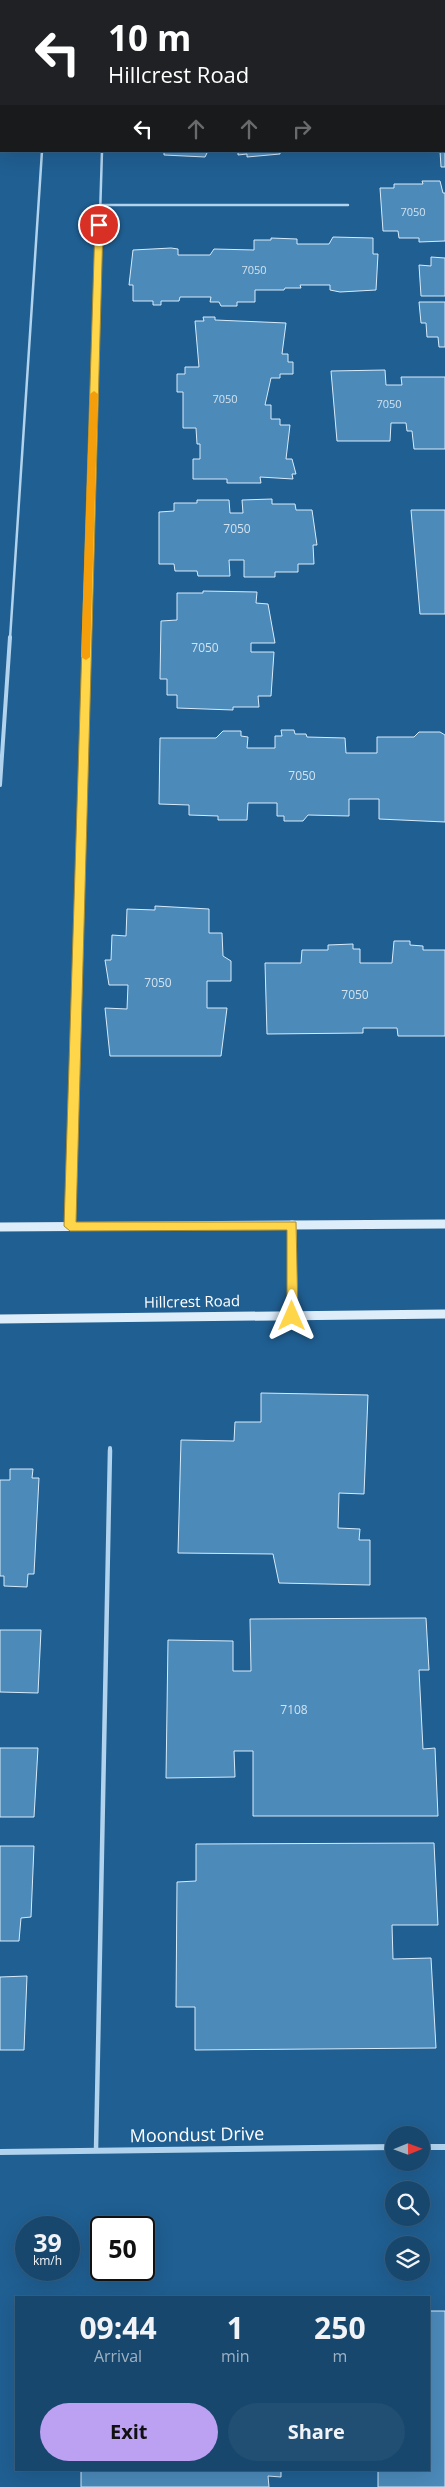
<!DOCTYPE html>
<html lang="en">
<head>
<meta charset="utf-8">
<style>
	body { margin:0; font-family:"Open Sans",sans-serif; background:#214e73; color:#f1f3f6; height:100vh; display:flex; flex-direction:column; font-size:19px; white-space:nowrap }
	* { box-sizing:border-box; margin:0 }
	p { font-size:16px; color:#9fb2c2 }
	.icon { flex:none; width:28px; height:28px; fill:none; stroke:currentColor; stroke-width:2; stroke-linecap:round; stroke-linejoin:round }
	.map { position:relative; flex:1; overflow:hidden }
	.side { position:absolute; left:15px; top:2296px; width:415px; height:175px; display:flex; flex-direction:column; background:#18476e; border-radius:0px; box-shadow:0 5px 20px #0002,0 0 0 1px #365f81 }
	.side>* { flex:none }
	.banner { position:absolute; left:0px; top:0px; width:445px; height:152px; box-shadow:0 5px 20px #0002,0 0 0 1px #365f81; background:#202124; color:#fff; overflow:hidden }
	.needle { width:32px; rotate:89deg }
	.controls { position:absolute; left:385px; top:2126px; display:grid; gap:10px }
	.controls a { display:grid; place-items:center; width:45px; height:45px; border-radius:50%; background:#18476e; box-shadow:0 5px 20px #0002,0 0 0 1px #365f81; font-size:25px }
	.speed { position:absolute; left:15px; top:2216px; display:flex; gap:10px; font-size:25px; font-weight:700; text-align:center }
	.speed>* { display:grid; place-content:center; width:65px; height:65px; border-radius:50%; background:#18476e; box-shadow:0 5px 20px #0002,0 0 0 1px #365f81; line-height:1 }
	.speed small { font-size:12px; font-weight:400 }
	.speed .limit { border:2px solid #111; border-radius:8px; background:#fff; color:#111 }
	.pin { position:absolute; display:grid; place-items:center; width:42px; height:42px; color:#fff; margin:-21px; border:2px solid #fff; border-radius:50%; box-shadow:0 1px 5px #0007 }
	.me { position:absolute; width:55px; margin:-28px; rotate:0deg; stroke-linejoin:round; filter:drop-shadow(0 0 4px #0008) }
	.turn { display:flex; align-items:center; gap:18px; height:105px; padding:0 25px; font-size:22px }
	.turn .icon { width:65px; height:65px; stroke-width:2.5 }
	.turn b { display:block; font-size:35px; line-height:42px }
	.lanes { display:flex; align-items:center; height:48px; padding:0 25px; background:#0003; justify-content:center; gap:25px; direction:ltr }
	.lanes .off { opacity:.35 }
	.eta { display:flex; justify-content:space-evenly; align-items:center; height:85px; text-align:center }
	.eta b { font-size:30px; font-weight:700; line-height:35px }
	.action { display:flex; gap:10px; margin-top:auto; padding:10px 25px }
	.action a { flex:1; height:58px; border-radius:30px; background:#bca0f2; color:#111; font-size:20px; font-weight:700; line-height:58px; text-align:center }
	.action a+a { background:#214e73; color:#f1f3f6 }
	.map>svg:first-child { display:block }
</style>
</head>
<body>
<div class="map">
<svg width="445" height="2487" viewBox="0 0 445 2487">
	<rect width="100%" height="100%" fill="#205f92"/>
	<!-- building -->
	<g fill="#4c8aba" stroke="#d7ebfa">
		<polygon points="444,88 445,88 445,167 441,167 440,151 444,151"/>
		<polygon points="164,151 208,151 205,157 164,155"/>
		<polygon points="238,151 280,151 280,154 247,157 247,154 238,155"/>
		<polygon points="422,181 440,181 443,193 445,193 445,241 419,242 419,238 399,238 398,231 383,231 380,188 394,188 394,184 423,184"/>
		<polygon points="333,237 373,238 373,254 378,254 376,290 340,292 330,290 330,285 300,285 301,288 285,288 284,290 255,290 255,302 237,302 237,306 221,306 219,302 210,302 211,297 180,297 179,301 161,301 161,305 153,305 153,301 133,301 133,285 129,285 133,250 171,248 178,249 178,255 210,255 214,249 254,250 254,240 271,240 271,238 297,239 297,244 329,244"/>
		<polygon points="431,257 445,258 445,296 421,296 419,265 431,266"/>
		<polygon points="419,302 445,302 445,347 439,347 438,337 427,337 426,323 421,323"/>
		<polygon points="203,317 215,317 215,320 286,323 282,354 288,354 288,362 293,362 293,374 280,374 280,378 271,378 265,405 271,405 271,419 280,419 280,425 290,425 286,459 292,459 296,474 292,474 293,479 260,477 261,483 227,483 227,479 193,479 193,459 200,459 200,444 197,444 196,428 183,428 183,392 177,392 177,374 185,374 185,367 199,367 195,321 204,321"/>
		<polygon points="385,370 386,385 402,385 401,377 445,377 445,449 414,449 412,431 407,431 406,423 391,423 390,441 337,441 331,371"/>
		<polygon points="272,499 272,504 295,504 296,510 312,510 317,545 313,545 314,564 298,564 298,572 275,572 275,577 244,577 244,560 229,560 230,576 198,576 197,571 175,571 174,564 159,564 159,512 174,511 174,503 197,503 197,500 229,500 230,513 243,513 242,500"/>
		<polygon points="411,510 445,510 445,614 420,614"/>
		<polygon points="203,591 257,592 256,603 268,604 275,643 251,643 251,652 274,652 271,696 258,696 259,707 233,707 233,710 177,708 177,695 167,695 167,679 160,679 161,621 177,620 177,593 203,593"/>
		<polygon points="281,730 294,730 295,734 306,734 307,737 345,738 346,753 377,753 377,737 414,737 419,732 440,732 445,735 445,822 379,819 379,799 349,799 349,816 308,815 303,821 284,821 284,816 277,816 277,803 248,803 247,820 218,820 218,816 189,815 189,805 159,804 160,738 216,738 223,731 241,731 241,736 248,737 247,748 275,748 275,736 282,736"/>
		<polygon points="155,906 209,909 209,933 222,933 223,956 231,961 231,981 207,981 207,1008 227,1008 221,1056 110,1056 105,1008 127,1009 128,985 109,985 105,960 111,960 112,935 126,936 127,909 155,910"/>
		<polygon points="394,941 410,941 410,945 423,946 423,950 445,950 445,1036 398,1036 397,1028 363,1028 363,1033 267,1034 265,963 301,963 302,950 328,950 328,945 353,944 353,949 360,949 360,963 392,963"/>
		<polygon points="261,1393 368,1395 364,1494 339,1493 338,1528 360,1529 359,1540 370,1540 370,1585 279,1583 273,1554 178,1553 181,1440 234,1441 235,1422 261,1422"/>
		<polygon points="10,1469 33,1469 32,1478 39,1478 34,1574 28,1574 27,1587 4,1586 4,1576 0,1576 0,1480 10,1480"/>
		<polygon points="426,1618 429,1670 419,1670 423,1749 435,1748 438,1816 253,1816 253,1751 234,1751 235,1777 166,1778 168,1640 233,1641 233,1671 251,1671 250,1619"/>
		<polygon points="0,1630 41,1630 38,1693 0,1692"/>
		<polygon points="0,1748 38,1748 34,1817 0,1817"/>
		<polygon points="434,1843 438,1925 392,1925 393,1959 431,1958 436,2048 195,2050 195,2007 176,2007 177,1882 196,1881 196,1844"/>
		<polygon points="0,1846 34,1846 31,1917 21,1918 19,1941 0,1941"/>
		<polygon points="27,1976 24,2050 0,2050 0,1977"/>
		<polygon points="429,2311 445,2311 445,2487 378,2487 378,2470 429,2470"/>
		<polygon points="81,2470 281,2470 281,2477 268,2476 269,2487 81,2487"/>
	</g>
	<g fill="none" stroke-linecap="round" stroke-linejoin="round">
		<!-- service-far2 -->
		<g stroke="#b1d3ed" stroke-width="2.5">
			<polyline points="100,205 348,205"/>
			<polyline points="10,639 42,151"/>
			<polyline points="87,639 102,151"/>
		</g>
		<!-- service-far1 -->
		<g stroke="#b1d3ed" stroke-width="4">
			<polyline points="0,785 10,637"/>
			<polyline points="70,1226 88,637"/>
			<polyline points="110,1452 110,1448"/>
		</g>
		<!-- service -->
		<polyline stroke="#b1d3ed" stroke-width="4.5" points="96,2150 110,1450"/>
		<!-- minor -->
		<g stroke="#b1d3ed" stroke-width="6">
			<polyline points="421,2147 445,2147"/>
			<polyline points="0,2152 394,2147"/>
		</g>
		<!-- secondary -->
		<g stroke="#ddedfa" stroke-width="9">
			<polyline points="292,1225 292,1316"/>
			<polyline points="0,1227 445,1224"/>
			<polyline points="0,1319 445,1314"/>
		</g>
	</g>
	<!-- route -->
	<polygon fill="#ffd54a" stroke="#a68a30" points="99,222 103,225 76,1222 296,1222 298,1316 292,1321 287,1316 287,1230 70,1231 64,1226 95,225"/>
	<!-- slow -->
	<polygon fill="#f59e0b" points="94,391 98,394 90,657 86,660 81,657 90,394"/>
	<g text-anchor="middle" stroke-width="4" stroke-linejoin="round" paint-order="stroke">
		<!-- far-number labels -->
		<g font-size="11" fill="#d2e2ee">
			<text x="413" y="216">7050</text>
			<text x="254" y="274">7050</text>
			<text x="225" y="403">7050</text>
			<text x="389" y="408">7050</text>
		</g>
		<!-- number labels -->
		<g font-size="12" fill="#d2e2ee">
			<text x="237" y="533">7050</text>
			<text x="205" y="652">7050</text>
			<text x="302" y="780">7050</text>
			<text x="158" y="987">7050</text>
			<text x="355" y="999">7050</text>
			<text x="294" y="1714">7108</text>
		</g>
		<!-- street labels -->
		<g font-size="15" fill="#fff" stroke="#205f92">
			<text transform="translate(192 1302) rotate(-1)" y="5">Hillcrest Road</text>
		</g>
		<!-- near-street labels -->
		<g font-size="18" fill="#fff" stroke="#205f92">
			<text transform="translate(197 2135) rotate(-1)" y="6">Moondust Drive</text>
		</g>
	</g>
</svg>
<div class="controls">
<a><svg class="needle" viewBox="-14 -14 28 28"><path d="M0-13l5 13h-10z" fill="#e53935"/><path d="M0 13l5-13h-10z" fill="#9fb2c2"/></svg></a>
<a><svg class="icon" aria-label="search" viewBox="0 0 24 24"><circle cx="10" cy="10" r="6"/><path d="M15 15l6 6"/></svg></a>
<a><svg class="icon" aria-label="layers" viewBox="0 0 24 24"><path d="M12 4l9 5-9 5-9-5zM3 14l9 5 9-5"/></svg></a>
</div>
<div class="speed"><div>39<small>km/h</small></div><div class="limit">50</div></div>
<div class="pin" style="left:99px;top:225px;background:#d93025"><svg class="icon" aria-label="arrive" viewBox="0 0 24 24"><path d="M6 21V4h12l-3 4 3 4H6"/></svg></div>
<svg class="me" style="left:292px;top:1316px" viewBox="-20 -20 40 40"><path d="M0-17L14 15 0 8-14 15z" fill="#ffd54a" stroke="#fff" stroke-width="4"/></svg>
<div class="banner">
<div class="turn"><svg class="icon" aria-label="left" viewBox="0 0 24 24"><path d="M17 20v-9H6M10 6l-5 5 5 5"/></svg><div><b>10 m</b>Hillcrest Road</div></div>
<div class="lanes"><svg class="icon" aria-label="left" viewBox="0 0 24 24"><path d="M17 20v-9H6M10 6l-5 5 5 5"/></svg><svg class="icon off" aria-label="ahead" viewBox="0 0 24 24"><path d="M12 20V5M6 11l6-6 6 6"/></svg><svg class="icon off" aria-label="ahead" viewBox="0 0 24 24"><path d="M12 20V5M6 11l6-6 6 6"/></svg><svg class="icon off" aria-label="right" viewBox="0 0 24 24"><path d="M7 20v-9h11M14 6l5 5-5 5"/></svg></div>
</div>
<section class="side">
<div class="eta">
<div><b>09:44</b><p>Arrival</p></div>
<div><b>1</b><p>min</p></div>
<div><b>250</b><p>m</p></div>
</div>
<div class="action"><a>Exit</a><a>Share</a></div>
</section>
</div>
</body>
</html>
